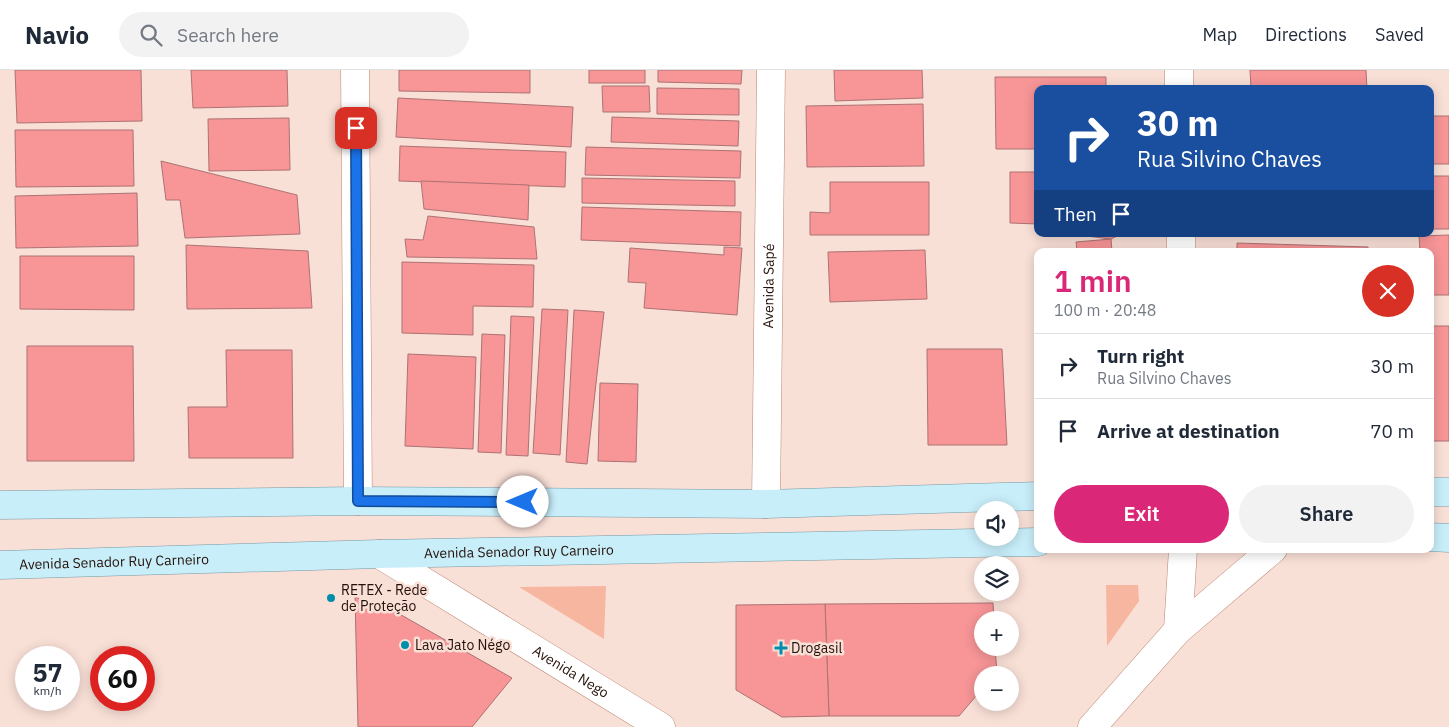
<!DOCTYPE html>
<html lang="en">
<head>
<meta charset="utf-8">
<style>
	body { margin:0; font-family:"IBM Plex Sans",sans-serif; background:#f2f2f3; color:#1f2937; height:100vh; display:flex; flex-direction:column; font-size:19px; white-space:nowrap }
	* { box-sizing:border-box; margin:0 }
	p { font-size:16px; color:#747a83 }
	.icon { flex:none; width:28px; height:28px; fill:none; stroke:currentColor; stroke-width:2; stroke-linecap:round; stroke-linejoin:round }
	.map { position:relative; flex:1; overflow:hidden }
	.sheet { position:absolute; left:1034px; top:178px; width:400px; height:305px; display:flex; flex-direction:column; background:#fff; border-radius:10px; box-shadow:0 2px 12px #0003 }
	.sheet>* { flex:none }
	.top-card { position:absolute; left:1034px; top:15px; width:400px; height:152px; border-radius:10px; box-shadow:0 2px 12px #0003; background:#1a4fa0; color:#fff; overflow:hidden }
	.tools { position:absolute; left:974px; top:431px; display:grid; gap:10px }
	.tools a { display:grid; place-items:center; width:45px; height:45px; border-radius:50%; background:#fff; box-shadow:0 2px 12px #0003; font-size:25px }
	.speed { position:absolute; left:15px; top:576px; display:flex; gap:10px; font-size:25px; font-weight:700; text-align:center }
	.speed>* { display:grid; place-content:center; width:65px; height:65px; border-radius:50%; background:#fff; box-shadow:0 2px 12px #0003; line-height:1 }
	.speed small { font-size:12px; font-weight:400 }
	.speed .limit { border:8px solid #d22; background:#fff; color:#111 }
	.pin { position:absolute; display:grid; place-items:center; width:42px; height:42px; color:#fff; margin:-21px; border-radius:10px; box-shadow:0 2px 8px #0006 }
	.me { position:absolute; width:55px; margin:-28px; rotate:270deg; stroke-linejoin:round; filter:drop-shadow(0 0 4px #0008) }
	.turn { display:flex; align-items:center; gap:18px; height:105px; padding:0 20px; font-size:22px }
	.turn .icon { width:65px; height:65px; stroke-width:2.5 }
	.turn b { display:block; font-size:35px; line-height:42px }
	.then { display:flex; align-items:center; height:48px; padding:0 20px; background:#0003; gap:10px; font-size:19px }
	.round { display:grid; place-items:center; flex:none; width:52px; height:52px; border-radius:26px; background:#f2f2f3 }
	.headline { display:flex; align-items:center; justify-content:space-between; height:85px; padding:0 20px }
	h1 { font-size:30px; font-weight:600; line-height:38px; color:#db2777 }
	.primary-button { display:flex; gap:10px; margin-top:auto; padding:10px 20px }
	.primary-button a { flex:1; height:58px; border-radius:30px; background:#db2777; color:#fff; font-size:20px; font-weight:600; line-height:58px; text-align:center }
	.primary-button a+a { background:#f2f2f3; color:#1f2937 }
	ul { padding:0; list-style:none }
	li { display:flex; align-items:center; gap:15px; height:65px; padding:0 20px; border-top:1px solid #e0e1e3 }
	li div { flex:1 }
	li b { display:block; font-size:19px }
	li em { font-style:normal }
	header { display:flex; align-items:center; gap:30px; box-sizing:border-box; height:70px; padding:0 25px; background:#fff; border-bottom:1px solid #e0e1e3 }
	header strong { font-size:24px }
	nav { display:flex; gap:28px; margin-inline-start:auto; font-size:18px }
	.search { width:350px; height:45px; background:#f2f2f3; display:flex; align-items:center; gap:12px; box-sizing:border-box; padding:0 18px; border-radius:28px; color:#747a83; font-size:19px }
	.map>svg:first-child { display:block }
</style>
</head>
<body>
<header>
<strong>Navio</strong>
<div class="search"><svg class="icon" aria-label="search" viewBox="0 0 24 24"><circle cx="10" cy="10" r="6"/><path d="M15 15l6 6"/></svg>Search here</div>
<nav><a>Map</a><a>Directions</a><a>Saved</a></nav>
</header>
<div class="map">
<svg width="1449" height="657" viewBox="0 0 1449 657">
	<rect width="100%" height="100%" fill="#f9e0d7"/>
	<!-- green -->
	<g fill="#f7b6a0">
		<polygon points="1106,515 1138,515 1139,531 1107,576"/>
		<polygon points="606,516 604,569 519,517"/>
	</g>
	<!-- building -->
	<g fill="#f79597" stroke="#ad7272">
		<polygon points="15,0 141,0 142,51 17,53"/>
		<polygon points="191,0 287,0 288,36 193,38"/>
		<polygon points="399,0 530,0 530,23 399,21"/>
		<rect x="589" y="0" width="56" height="13"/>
		<polygon points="658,0 742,0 741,14 658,12"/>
		<polygon points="834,0 922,0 923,28 835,31"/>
		<polygon points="1250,0 1366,0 1367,19 1251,19"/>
		<polygon points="995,7 1106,7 1106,19 1038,19 1038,79 996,79"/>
		<polygon points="602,16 649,16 650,42 603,42"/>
		<polygon points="657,18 739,19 739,45 657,44"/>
		<polygon points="398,28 573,37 571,77 396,67"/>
		<polygon points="923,34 924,96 807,97 806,36"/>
		<rect x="1430" y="46" width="19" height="48"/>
		<polygon points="612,47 739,51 738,76 611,72"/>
		<polygon points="289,48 290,100 209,101 208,49"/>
		<polygon points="15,60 133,60 134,116 16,117"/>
		<polygon points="400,76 566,82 565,117 399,111"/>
		<polygon points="586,77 741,81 740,108 585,105"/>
		<polygon points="161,91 297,125 300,164 185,168 180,130 166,130"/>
		<polygon points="1010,102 1038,102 1038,154 1010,153"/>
		<rect x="1430" y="106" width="19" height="53"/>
		<polygon points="582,108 735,111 735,136 582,133"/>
		<polygon points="421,111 529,115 528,150 424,139"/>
		<polygon points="830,112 929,112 929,165 810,165 810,142 830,143"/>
		<polygon points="137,123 138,176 16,178 15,126"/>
		<polygon points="582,137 741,142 740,176 581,170"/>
		<polygon points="428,146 534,157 537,189 407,187 405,169 423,170"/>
		<polygon points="1121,164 1111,169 1078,165 1078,164"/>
		<polygon points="1449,165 1449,225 1430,225 1430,181 1420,181 1419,166"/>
		<polygon points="1111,169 1112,181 1077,181 1076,172"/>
		<polygon points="1237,173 1368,177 1368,181 1237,181"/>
		<polygon points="186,175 308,181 312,238 187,239"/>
		<polygon points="724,177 742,178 737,245 644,238 646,213 628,212 630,178 724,185"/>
		<polygon points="925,180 927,229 830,232 828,182"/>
		<polygon points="20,186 134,186 134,240 20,239"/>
		<polygon points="402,192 534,195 533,237 473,236 473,265 402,263"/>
		<polygon points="542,239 568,240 560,385 533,383"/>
		<polygon points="574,240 604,242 587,394 566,392"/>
		<polygon points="511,246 534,247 528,386 506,385"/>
		<rect x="1430" y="256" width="19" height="115"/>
		<polygon points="482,264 505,265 501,383 478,382"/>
		<polygon points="27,276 133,276 134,391 27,391"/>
		<polygon points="927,279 1002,279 1007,375 928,375"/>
		<polygon points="226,280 292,280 293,388 189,388 188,337 227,337"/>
		<polygon points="408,284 476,287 473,379 405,376"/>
		<polygon points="600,313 638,314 636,392 598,391"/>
		<polygon points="355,527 396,542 512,608 472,657 358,657"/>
		<polygon points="993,533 994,550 982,550 982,578 995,578 997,602 994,605 982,605 982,619 959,646 829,646 825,534"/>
		<polygon points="825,534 829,646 782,647 736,620 736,535"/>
	</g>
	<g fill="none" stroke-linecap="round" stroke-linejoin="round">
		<!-- street casing -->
		<g stroke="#bd8572" stroke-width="29">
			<g id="street">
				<polyline points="355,0 358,431"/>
				<path id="s1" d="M766,434l5,-434"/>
			</g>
		</g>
		<!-- secondary casing -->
		<g stroke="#bd8572" stroke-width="29">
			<g id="secondary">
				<polyline points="1179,0 1179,19"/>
				<polyline points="1181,164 1181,181"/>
				<path id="s2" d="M379,484l282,173"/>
				<polyline points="1178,560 1183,479"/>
				<polyline points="1092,657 1178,560 1273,479"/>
			</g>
		</g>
		<!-- primary casing -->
		<g stroke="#7798a3" stroke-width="29">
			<g id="primary">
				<polyline points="1430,422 1449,422"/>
				<polyline points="0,435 358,431 766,434 1038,426"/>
				<polyline points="1430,467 1449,468"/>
				<path id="s3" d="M0,495l379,-11 659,-12"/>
			</g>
		</g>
		<!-- street -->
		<use href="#street" stroke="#fff" stroke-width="28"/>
		<!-- secondary -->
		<use href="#secondary" stroke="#fff" stroke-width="28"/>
		<!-- primary -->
		<use href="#primary" stroke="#c8eefa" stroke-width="28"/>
	</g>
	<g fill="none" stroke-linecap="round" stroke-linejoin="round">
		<!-- route casing -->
		<g stroke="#114b97" stroke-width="12">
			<polyline id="route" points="356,58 358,431 523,432"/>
		</g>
		<!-- route -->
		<use href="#route" stroke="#1a73e8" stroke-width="9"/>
	</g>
	<!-- markers -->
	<g fill="#008eab" stroke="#f9e0d7" stroke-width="2">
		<circle cx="331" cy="528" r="5"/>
		<circle cx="405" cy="575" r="5"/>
		<path d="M778.5 570.5h5v5h5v5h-5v5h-5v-5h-5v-5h5z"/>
	</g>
	<g text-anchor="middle" stroke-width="5" stroke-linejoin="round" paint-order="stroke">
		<!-- street labels -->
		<g font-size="14" fill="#241009" stroke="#f9e0d7">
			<text dy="5" stroke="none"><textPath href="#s1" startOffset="218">Avenida Sapé</textPath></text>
			<text dy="5" stroke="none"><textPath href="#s3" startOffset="519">Avenida Senador Ruy Carneiro</textPath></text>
			<text dy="5" stroke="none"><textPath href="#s3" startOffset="114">Avenida Senador Ruy Carneiro</textPath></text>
			<text dy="5" stroke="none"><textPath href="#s2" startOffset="225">Avenida Nego</textPath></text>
		</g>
		<!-- poi labels -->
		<g font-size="14" fill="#241009" stroke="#f9e0d7" text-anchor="start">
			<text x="341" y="525">RETEX - Rede<tspan x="341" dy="16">de Proteção</tspan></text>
			<text x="415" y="580">Lava Jato Négo</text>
			<text x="791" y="583">Drogasil</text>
		</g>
	</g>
</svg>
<div class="tools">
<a><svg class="icon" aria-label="sound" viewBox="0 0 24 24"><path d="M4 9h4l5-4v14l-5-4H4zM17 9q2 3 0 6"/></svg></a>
<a><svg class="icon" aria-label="layers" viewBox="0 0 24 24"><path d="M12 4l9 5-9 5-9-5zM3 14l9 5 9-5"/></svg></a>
<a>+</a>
<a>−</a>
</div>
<div class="speed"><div>57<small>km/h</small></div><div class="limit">60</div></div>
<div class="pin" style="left:356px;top:58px;background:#d93025"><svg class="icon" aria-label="arrive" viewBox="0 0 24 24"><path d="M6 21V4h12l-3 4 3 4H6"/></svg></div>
<svg class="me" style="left:523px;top:432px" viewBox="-20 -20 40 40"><circle r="19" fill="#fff"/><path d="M0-13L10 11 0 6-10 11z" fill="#1a73e8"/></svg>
<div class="top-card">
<div class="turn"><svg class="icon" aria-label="right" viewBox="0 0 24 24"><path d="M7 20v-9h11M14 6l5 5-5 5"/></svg><div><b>30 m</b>Rua Silvino Chaves</div></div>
<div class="then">Then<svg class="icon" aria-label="arrive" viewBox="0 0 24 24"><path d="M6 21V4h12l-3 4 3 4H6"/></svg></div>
</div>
<section class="sheet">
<div class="headline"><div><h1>1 min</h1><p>100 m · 20:48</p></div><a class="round" style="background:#d93025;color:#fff"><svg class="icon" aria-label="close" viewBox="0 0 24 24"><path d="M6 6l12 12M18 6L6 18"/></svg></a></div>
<ul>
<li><svg class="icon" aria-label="right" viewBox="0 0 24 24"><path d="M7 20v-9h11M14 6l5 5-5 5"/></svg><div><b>Turn right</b><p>Rua Silvino Chaves</p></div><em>30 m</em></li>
<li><svg class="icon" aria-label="arrive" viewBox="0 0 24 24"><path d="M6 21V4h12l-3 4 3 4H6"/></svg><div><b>Arrive at destination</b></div><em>70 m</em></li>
</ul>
<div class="primary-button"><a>Exit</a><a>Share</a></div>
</section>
</div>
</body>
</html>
